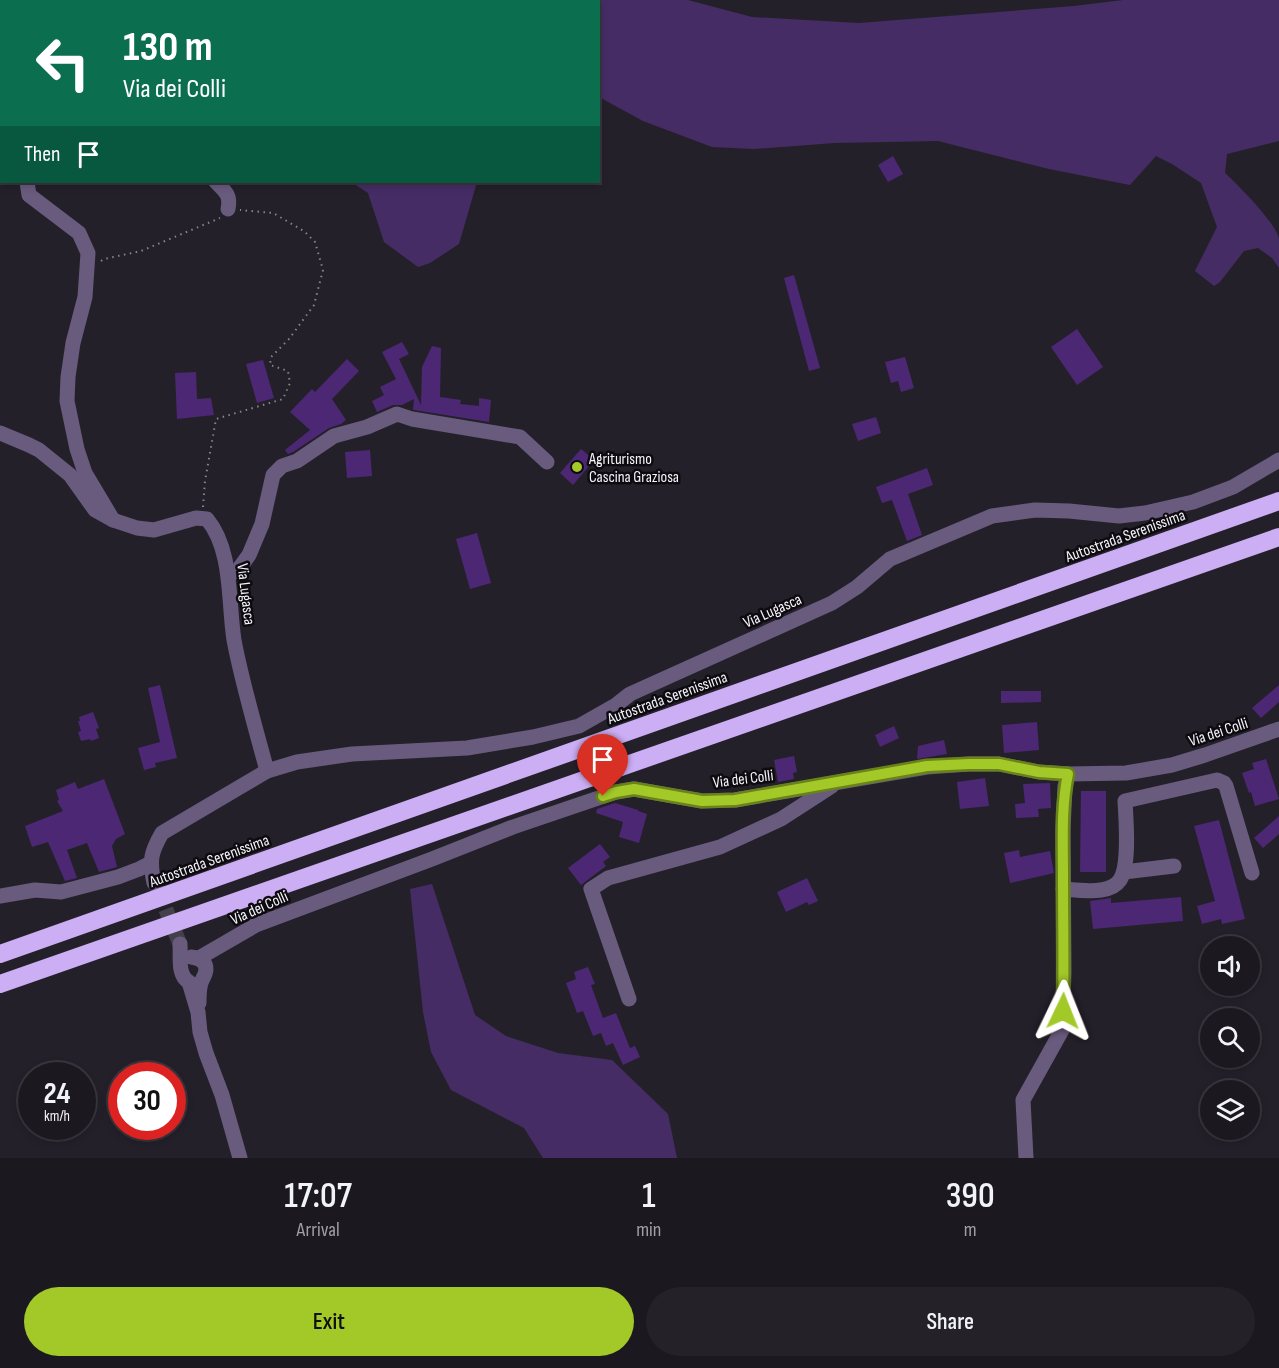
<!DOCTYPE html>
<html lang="en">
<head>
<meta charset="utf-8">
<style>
	body { margin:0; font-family:"Sofia Sans Condensed",sans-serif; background:#242129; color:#f1f3f6; height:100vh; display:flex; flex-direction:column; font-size:22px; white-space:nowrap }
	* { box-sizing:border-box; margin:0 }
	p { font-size:20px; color:#a0a0a5 }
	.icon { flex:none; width:33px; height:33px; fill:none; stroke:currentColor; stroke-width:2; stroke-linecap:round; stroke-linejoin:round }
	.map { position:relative; height:1158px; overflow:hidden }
	.details { display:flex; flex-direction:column; background:#1b1820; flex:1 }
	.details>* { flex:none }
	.banner { position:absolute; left:0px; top:0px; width:600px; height:183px; box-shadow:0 3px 9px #0003,0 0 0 2px #39373e; background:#0b6e4f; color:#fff; overflow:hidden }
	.buttons { position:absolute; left:1200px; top:936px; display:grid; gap:12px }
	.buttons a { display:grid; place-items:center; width:60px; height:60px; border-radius:50%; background:#1b1820; box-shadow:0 3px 9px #0003,0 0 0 2px #39373e; font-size:30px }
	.speed { position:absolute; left:18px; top:1062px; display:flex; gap:12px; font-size:30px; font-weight:700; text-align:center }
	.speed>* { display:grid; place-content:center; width:78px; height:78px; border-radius:50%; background:#1b1820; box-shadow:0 3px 9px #0003,0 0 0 2px #39373e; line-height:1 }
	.speed small { font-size:15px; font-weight:400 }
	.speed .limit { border:9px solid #d22; background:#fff; color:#111 }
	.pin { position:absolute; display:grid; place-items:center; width:51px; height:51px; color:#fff; margin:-62px -26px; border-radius:50% 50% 50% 0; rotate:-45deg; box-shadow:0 0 6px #0007 }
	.pin .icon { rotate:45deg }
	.me { position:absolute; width:66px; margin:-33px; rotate:2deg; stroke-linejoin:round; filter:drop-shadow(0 0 4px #0008) }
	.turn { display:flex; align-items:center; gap:21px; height:126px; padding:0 24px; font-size:27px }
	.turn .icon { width:78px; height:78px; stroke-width:2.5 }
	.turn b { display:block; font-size:42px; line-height:51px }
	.then { display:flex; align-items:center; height:57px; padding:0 24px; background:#0003; gap:12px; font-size:22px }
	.eta { display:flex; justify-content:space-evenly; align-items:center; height:102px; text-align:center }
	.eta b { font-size:36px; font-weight:600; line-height:42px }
	.button { display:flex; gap:12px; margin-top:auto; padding:12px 24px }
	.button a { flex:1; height:69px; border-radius:36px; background:#a2c928; color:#111; font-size:24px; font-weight:600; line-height:69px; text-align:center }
	.button a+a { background:#242129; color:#f1f3f6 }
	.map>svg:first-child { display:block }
</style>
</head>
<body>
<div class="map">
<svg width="1279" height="1158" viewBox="0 0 1279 1158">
	<rect width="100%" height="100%" fill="#24202a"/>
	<!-- green -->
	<g fill="#462c65">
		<path d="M64,0h624l64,17 107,6 215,-17 49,-6h156v141l-52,13 -2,19c12,11 52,51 54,66 0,9 0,19 0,29l-7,-10 -14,-10 -14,3 -24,31 -6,4 -19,-15 22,-44 -16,-44 -29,-19 -16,-8 -26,29 -81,-16 -111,-28 -104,2 -80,6 -42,-2 -69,-26 -44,-24 -1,-95h-534z"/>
		<polygon points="351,182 477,182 459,244 430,263 418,267 384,242 368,193"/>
		<polygon points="432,884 475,1015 506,1036 558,1053 612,1060 668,1114 677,1158 543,1158 524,1128 451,1090 431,1052 423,1012 410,889"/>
	</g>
	<!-- building -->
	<g fill="#4c2773">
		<polygon points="893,156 903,174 888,182 878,165"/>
		<polygon points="794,275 820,368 809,371 784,278"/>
		<polygon points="1077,329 1103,367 1077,385 1051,347"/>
		<polygon points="402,342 409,354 399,359 421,405 422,367 432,346 441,348 440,397 461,400 460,404 479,406 479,398 491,400 489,422 414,410 413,409 414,399 402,405 393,405 377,412 372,401 384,395 380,387 396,379 382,352"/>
		<polygon points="905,357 914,388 901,392 898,381 891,383 885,362"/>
		<polygon points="347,359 359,371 332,399 346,420 341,424 329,428 293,452 288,454 285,450 310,430 290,412 312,389 315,392"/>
		<polygon points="263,360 274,398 257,403 246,364"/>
		<polygon points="196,372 197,399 211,398 214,415 177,419 175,373"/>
		<polygon points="876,417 881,433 858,441 852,424"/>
		<polygon points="581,449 594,460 573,485 560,473"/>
		<polygon points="370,450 372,476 347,478 345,452"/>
		<polygon points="927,468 933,485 908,494 922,535 907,541 892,500 882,503 876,487"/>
		<polygon points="477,533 491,583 470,589 456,539"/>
		<polygon points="160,685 177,758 155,763 156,767 144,770 138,748 160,742 148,688"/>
		<polygon points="1279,685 1279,702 1261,718 1252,708"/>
		<polygon points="1001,691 1041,691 1041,702 1001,703"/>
		<polygon points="93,712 99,728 96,729 99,738 91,741 90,739 81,741 78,732 81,731 78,721 80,721 79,717"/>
		<polygon points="1037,722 1039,750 1004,753 1002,725"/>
		<polygon points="894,726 899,738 880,747 875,735"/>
		<polygon points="944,740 947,754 917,759 918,746"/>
		<polygon points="794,756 797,772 793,773 794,779 778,782 774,760"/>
		<polygon points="1266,759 1279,799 1255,806 1251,792 1249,793 1242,773 1254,769 1252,763"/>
		<polygon points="985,778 989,806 960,809 957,782"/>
		<polygon points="104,779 125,834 116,839 112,846 117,867 99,872 87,843 67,850 77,878 65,881 48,842 32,847 25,826 63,811 57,801 59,800 56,790 75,782 78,789"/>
		<polygon points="1050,783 1051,808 1038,809 1039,817 1016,818 1015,804 1025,803 1023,784"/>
		<polygon points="1081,791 1106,791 1106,872 1080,872"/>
		<polygon points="615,803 638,810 638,811 647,814 639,843 619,837 623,822 596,813 597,809"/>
		<polygon points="1279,816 1279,834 1263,848 1254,838"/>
		<polygon points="1219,820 1245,919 1222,924 1221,919 1202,924 1197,906 1215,901 1194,826"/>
		<polygon points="600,844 610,857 603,862 606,866 581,885 568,868"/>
		<polygon points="1019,850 1020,857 1050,851 1054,873 1010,883 1004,853"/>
		<polygon points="807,878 818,901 809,905 807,902 786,912 777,892"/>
		<polygon points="1181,897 1183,921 1093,929 1090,901 1111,898 1111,903"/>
		<polygon points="588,967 595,984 591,985 603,1018 616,1013 630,1048 635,1046 640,1057 623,1065 613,1043 606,1046 601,1033 593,1036 583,1011 577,1013 566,983 576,979 574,972"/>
	</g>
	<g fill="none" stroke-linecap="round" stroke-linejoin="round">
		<!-- minor-tunnel -->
		<polyline stroke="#444049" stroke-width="15" stroke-dasharray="15 8" stroke-linecap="butt" points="157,888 180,944"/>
		<!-- path -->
		<g stroke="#88848d" stroke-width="2" stroke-dasharray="1.5 4.5" stroke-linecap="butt">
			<polyline points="351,0 351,2"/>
			<polyline points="22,2 24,0"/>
			<polyline points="0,19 2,18"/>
			<polyline points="101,261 104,259 141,251 220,218"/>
			<polyline points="203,507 205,481 216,419 283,399 290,383 288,371 270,365 271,357 289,339 314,305 323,270 315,242 304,231 273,213 240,210"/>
		</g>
		<!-- minor -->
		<g stroke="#695b7e" stroke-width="15">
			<polyline points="62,0 63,2"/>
			<polyline points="0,75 2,76"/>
			<polyline points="27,182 29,195 79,233 88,253 85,297 73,343 68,377 67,401 77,449 85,473 113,520"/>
			<path d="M216,182c9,9 15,13 12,27"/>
			<path d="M0,433l29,12 10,5 31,25 25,35 18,10 24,8 17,2 42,-12 11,1c26,31 21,84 27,121 8,43 22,89 33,131l-105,62c-11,19 -13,27 -8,50"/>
			<polyline points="228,575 238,570 249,555 262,524 273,475 282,466 297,461 334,436 367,427 397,414 412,419 520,437 547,462"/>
			<polyline points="267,771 297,762 352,754 467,748 533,737 579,726 616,705 630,694 832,603 857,587 890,559 992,516 1035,510 1069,511 1119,516 1145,513 1193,502 1233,487 1279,460"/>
			<polyline points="1124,872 1174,866"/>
			<path d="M1063,889c12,1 26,3 38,1 7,-1 15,-4 19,-10 10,-15 6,-60 5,-79l92,-21 7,3 2,3 26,87"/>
			<polyline points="0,896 35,890 61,892 118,877 139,869 151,863"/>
			<path d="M180,944c1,13 -3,31 9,38l9,30 2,20 6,21 16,42 18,63"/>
			<path d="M191,957c9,1 18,6 14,17 -1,3 -3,5 -4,9 -2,6 -2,14 -2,20"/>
			<polyline points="199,958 256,925 432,859 513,827 616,792 634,789 702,801 735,800 927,767 969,764 999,764 1039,772 1068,774 1126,773 1172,765 1205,755 1279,729"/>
			<polyline points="629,999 591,889 608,878 720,847 781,819 832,786"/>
			<polyline points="1026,1158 1023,1100 1062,1030 1064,972 1063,830 1065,786 1068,774"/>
		</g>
		<!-- motorway -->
		<g stroke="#cbaef4" stroke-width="18">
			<polyline points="0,954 1279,501"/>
			<polyline points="0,984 1279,537"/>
		</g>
	</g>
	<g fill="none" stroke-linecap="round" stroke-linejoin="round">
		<!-- route casing -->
		<g stroke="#69831a" stroke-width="15">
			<path id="route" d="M603,796l13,-4 18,-3 68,12 33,-1 192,-34 42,-2h30l40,8 29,2c-7,33 -5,68 -5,102 0,45 1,90 0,135"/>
		</g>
		<!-- route -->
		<use href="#route" stroke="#a2c928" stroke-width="10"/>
	</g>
	<!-- markers -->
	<circle fill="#a2c928" stroke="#0d0b0f" stroke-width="2" cx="577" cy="467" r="6"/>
	<g text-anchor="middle" stroke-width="5" stroke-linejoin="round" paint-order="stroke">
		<!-- poi labels -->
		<g font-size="16" fill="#f6f3fa" stroke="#0d0b0f" text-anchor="start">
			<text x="589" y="464">Agriturismo<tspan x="589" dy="18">Cascina Graziosa</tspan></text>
		</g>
		<!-- street labels -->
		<g font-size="16" fill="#f6f3fa" stroke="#0d0b0f">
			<text transform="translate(1125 535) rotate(-20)" y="6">Autostrada Serenissima</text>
			<text transform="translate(247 594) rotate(83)" y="6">Via Lugasca</text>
			<text transform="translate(772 610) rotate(-24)" y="6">Via Lugasca</text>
			<text transform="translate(667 697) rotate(-20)" y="6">Autostrada Serenissima</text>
			<text transform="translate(1218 731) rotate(-18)" y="6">Via dei Colli</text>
			<text transform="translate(743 778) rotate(-7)" y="6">Via dei Colli</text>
			<text transform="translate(209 860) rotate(-20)" y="6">Autostrada Serenissima</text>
			<text transform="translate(259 907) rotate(-24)" y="6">Via dei Colli</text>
		</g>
	</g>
</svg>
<div class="buttons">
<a><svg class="icon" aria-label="sound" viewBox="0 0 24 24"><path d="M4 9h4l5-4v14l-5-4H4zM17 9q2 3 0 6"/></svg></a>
<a><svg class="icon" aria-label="search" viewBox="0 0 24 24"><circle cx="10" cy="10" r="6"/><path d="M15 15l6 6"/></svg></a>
<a><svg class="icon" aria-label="layers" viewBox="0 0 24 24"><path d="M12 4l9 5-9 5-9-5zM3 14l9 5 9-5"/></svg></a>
</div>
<div class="speed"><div>24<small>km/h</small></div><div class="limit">30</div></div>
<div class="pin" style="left:603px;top:796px;background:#d93025"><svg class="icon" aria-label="arrive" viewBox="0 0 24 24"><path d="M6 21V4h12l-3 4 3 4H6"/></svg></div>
<svg class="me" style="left:1063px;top:1011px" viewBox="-20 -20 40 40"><path d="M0-17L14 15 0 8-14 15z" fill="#a2c928" stroke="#fff" stroke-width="4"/></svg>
<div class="banner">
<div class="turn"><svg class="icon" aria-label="left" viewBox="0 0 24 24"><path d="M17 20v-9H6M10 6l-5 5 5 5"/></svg><div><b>130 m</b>Via dei Colli</div></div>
<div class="then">Then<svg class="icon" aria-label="arrive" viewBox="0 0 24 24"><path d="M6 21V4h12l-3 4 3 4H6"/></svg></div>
</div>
</div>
<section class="details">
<div class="eta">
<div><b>17:07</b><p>Arrival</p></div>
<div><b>1</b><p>min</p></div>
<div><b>390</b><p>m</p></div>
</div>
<div class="button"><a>Exit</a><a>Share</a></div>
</section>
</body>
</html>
